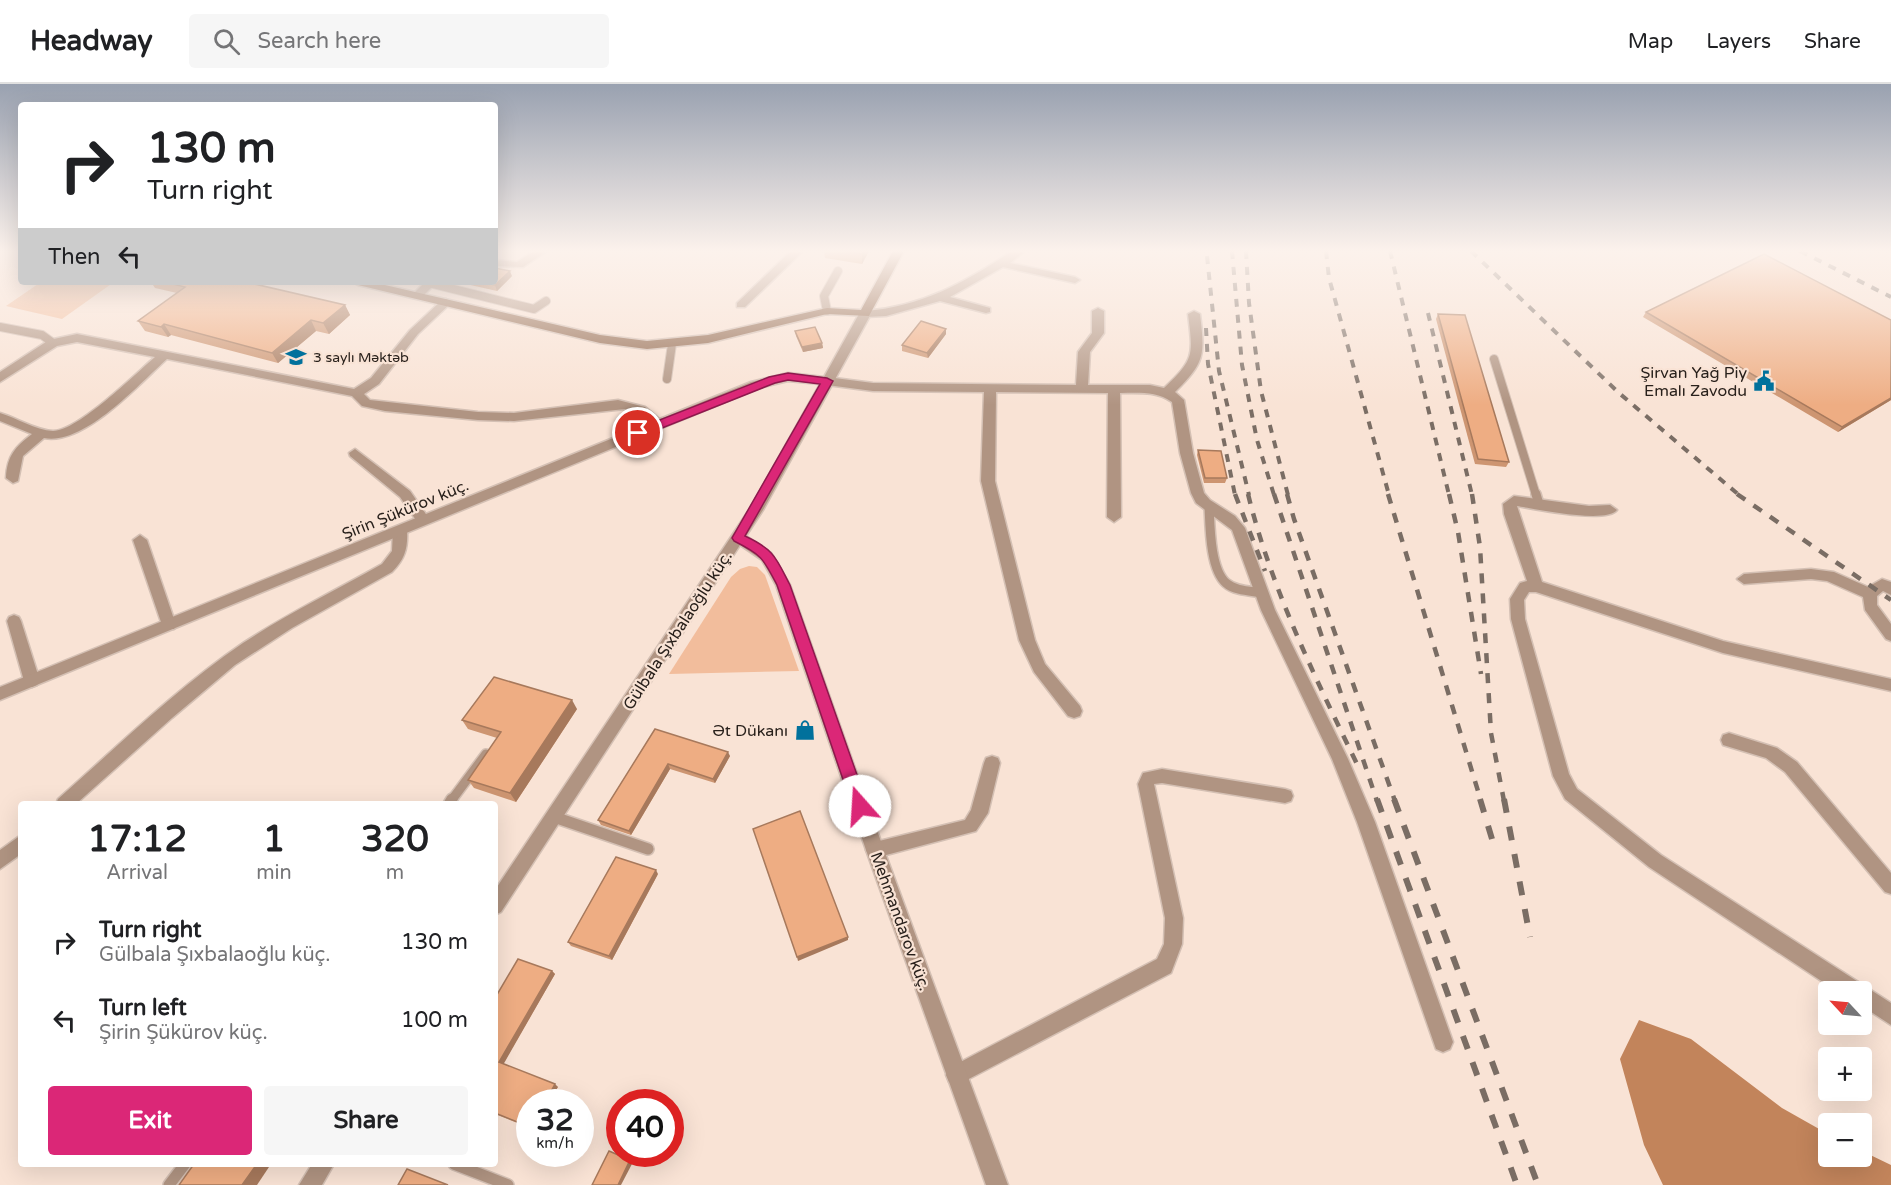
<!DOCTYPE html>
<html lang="en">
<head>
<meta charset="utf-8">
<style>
	body { margin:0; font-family:"Varela Round",sans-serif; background:#f6f6f6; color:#202124; height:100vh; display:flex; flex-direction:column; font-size:22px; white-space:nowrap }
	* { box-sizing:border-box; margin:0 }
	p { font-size:20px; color:#757577 }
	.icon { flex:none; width:33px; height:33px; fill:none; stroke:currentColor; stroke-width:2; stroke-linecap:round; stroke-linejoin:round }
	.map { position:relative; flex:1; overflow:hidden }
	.drawer { position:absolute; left:18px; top:717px; width:480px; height:366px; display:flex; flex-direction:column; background:#fff; border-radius:6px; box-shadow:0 6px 24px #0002 }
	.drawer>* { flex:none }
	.top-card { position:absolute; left:18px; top:18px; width:480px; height:183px; border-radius:6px; box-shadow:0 6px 24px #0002; background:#fff; color:#202124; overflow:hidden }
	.needle { width:39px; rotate:296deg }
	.fabs { position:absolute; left:1818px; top:897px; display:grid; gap:12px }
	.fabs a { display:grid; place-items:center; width:54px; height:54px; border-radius:6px; background:#fff; box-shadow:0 6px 24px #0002; font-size:30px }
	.speed { position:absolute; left:516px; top:1005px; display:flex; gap:12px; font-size:30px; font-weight:700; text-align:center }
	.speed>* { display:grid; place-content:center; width:78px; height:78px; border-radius:50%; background:#fff; box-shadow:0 6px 24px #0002; line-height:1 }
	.speed small { font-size:15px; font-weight:400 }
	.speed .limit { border:9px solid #d22; background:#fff; color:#111 }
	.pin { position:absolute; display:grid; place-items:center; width:51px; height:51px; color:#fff; margin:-26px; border:3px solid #fff; border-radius:50%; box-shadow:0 2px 6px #0007 }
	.me { position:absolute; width:66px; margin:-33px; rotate:341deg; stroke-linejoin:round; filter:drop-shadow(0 0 4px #0008) }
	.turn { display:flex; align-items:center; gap:21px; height:126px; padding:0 30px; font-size:27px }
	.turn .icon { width:78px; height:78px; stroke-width:2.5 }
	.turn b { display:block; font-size:42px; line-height:51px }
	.then { display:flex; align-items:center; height:57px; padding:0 30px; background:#0003; gap:12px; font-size:22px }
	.eta { display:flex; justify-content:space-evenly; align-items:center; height:102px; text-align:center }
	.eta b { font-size:36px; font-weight:800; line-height:42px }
	.primary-button { display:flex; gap:12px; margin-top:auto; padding:12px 30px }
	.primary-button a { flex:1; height:69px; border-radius:6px; background:#db2777; color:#fff; font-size:24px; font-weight:800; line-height:69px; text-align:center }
	.primary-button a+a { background:#f6f6f6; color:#202124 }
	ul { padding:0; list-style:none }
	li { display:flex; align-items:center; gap:18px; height:78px; padding:0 30px }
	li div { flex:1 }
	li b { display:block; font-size:22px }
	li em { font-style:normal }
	header { display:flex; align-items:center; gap:36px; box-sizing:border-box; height:84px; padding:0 30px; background:#fff; border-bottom:2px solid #e0e0e0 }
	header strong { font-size:28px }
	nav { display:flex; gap:33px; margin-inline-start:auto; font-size:21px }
	.search { width:420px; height:54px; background:#f6f6f6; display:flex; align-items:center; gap:15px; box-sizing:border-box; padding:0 21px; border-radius:6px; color:#757577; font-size:22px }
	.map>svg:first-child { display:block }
</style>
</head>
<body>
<header>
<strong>Headway</strong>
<div class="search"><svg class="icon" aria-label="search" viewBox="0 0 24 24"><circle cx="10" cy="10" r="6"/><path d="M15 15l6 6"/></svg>Search here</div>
<nav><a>Map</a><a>Layers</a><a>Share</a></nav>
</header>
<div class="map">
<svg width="1891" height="1101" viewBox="0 0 1891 1101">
	<rect width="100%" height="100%" fill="#f9e3d5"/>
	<!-- green -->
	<g fill="#f2bd9c">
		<polygon points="41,198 114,198 62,235 6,222"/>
		<polygon points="749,482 757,483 765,491 799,587 669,590 731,493 740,485"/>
	</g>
	<!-- water -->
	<polygon fill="#c2845b" points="1639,936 1691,955 1782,1024 1828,1050 1828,1072 1862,1072 1862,1067 1891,1081 1891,1101 1663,1101 1644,1061 1620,975"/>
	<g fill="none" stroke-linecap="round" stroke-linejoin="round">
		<!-- service-far2 casing -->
		<g stroke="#d4c0b4" stroke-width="10">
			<g id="service-far2">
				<polyline points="429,199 534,225 546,217"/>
				<polyline points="827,227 824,212 838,187"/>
				<polyline points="0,243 42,251 53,259"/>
				<polyline points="1494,275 1536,411"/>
				<polyline points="667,295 672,260"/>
			</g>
		</g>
		<!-- service-far1 casing -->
		<g stroke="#d4c0b4" stroke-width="12">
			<g id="service-far1">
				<polyline points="1536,410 1539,420"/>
				<path d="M1209,422c1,20 1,63 17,77 9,8 25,8 36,10"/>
				<polyline points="451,717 486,670"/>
			</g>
		</g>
		<!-- service casing -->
		<g stroke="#d4c0b4" stroke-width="14">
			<g id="service">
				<polyline points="449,720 452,715"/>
				<polyline points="554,733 648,765"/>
				<polyline points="454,1080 508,1101"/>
				<polyline points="169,1101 185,1080"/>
			</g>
		</g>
		<!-- minor casing -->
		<g stroke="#d4c0b4" stroke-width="3">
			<g id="minor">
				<polygon points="534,167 547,167 523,183 495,182 495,176 517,178"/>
				<polygon points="791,167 803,167 745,223 737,223 737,219"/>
				<path d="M1012,167h13l-15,12 65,14 5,3 -5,3 -72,-16 -53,30 40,11v4l-4,1 -46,-12 -54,15 -21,1 -6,-3 6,-3c56,-4 101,-29 147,-60z"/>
				<polygon points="425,198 437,198 421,214 413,214 413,210"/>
				<path d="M446,215l6,3 -2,2 -32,30 -39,50 -15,10 6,6 108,12 36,1 104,-13 27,7 20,17 -6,4 -23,-15 -11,-4 -111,12 -36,-1 -93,-9 -23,-5 -10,-10 -185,-37c-28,25 -83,87 -123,79l-21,18 -5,25 -5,2 -7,-5c1,-22 9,-31 26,-44l-32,-13v-8c17,5 35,17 53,18 25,0 82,-57 102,-74l-78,-15 -20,4 -57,36v-10l49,-32 28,-6 277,55 17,-11 39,-48 32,-30z"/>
				<path d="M1098,224l6,3v22l-14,19 -2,33h62l14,3c31,-29 29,-33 24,-74l6,-3 6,3c5,42 5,48 -25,78l9,8 9,53 11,40 6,7 25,16 10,12 30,82 73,149 27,63 78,220 -3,7 -7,3 -7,-3 -79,-227 -25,-63 -71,-149 -29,-80 -36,-27 -5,-10 -11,-40 -8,-51c-16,-11 -33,-9 -52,-9l1,124 -7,5 -7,-5 1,-124 -112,-1 -1,89 40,159 10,24 35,42 2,5 -2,5 -6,2 -6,-2 -34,-44 -15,-32 -38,-159 3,-89 -111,-1 -46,-6 -6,-4 6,-4 46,6 203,2 2,-33 14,-19v-22z"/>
				<polygon points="355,365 410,407 430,436 428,439 418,439 400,413 350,372 349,369"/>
				<path d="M1514,412l75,10 21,-1 7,5c-11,14 -82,-1 -100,-4l25,76 181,59 168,38v12l-168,-38 -187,-61h-7l-5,8 1,19 44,155 8,15 84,66 230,148v22l-29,-19v-14h-24l-189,-125 -84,-68 -12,-23 -42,-157 -1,-20 10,-16 7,-2 -23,-67 -1,-10z"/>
				<path d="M400,441l7,5c1,18 -2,29 -15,42l-100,56 -57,37 -63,53 -96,86h-20l2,-5c60,-53 119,-111 185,-156 44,-29 93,-53 139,-79l10,-13 1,-21z"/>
				<polygon points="140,451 147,456 176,541 174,545 164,545 162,541 133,456"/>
				<polygon points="1811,485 1834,488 1868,503 1882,495 1891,498 1891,511 1883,507 1877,512 1877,521 1891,540 1891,557 1886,555 1865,526 1863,513 1827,497 1811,495 1744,500 1737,495 1744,490"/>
				<polygon points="14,531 19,533 21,537 40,597 37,601 32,603 27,601 24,597 7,537 9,533"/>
				<polygon points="1729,649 1777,664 1797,678 1891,789 1891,810 1885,808 1785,688 1766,674 1723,661 1721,656 1723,651"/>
				<polygon points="992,672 998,674 1000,679 988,729 976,747 875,774 869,772 866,766 869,760 875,758 965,736 971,726 984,679 986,674"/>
				<polygon points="1162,685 1285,705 1291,707 1293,712 1291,717 1285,719 1162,699 1154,700 1183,834 1182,860 1171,889 963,998 956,1001 949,998 946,991 949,984 1157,875 1164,860 1165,834 1138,700 1143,689"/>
				<polygon points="21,751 21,770 0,785 0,766"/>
			</g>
		</g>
		<!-- tertiary casing -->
		<g stroke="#d4c0b4" stroke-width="3">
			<g id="tertiary">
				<polygon points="865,227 871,230 763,426 746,452 771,469 790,501 884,766 1008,1101 986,1101 866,766 776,501 762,476 743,463 740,461 501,828 495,831 495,806 751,423 820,300 788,297 759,304 0,616 0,603 751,298 788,289 824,293 859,230"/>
				<polygon points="312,1080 334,1080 322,1101 299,1101"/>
			</g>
		</g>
		<!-- secondary casing -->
		<g stroke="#d4c0b4" stroke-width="3">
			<polygon id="secondary" points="893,167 904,167 869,232 827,230 708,259 647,265 600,259 358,201 352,198 372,198 600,251 647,257 708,251 827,224 861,226"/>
		</g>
		<!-- service-far2 -->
		<use href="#service-far2" stroke="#b09482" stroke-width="8"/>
		<!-- service-far1 -->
		<use href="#service-far1" stroke="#b09482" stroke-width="9"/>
		<!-- service -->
		<use href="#service" stroke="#b09482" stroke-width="11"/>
		<!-- minor -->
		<use href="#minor" fill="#b09482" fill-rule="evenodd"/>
		<!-- tertiary -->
		<use href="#tertiary" fill="#b09482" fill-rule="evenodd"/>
		<!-- secondary -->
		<use href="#secondary" fill="#936b51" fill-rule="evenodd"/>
		<!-- rail-far2 -->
		<g stroke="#7a6d64" stroke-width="4" stroke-dasharray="8 8" stroke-linecap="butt">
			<polyline points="1232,167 1242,281 1257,356 1274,411"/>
			<polyline points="1246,167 1249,219 1261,307 1288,411"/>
			<polyline points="1326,167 1329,194 1389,411"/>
			<polyline points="1390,167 1449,411"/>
			<polyline points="1471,167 1619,309 1739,411"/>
			<polyline points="1800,167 1891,213"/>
			<polyline points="1207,172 1219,287 1249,411"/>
			<polyline points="1428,229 1472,411"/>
			<polyline points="1206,244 1208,280 1235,411"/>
		</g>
		<!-- rail-far1 -->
		<g stroke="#7a6d64" stroke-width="4.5" stroke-dasharray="10 10" stroke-linecap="butt">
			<polyline points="1235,410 1265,487"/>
			<path d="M1248,410c23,94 67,183 109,270"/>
			<polyline points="1274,410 1377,717"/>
			<polyline points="1287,410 1294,435 1395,717"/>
			<polyline points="1388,410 1481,717"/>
			<polyline points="1449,410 1458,448 1481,590"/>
			<polyline points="1472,410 1480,463 1491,649 1504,717"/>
			<polyline points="1737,410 1891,516"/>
		</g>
		<!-- rail -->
		<g stroke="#7a6d64" stroke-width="6" stroke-dasharray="14 14" stroke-linecap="butt">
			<polyline points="1377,715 1517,1101"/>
			<polyline points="1394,715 1538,1101"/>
			<polyline points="1480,715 1492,755"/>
			<polyline points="1504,715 1530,853"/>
		</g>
	</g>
	<!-- wall -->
	<g fill="#cd9571">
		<polygon points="824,167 869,167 862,180 825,174"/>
		<polygon points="512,192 497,207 457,198 495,198"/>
		<polygon points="151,198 246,198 345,221 350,231 329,250 316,247 278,279 171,251 168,253 145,247 138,237 177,209 155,204"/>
		<polygon points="1646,228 1891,236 1891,316 1838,348 1643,233"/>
		<polygon points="1438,230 1509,378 1506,383 1475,380 1436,235"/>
		<polygon points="795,247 822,259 823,264 803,268 796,252"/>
		<polygon points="946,250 928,274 902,267 902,261"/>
		<polygon points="1198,366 1227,394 1225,399 1204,399 1197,371"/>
		<polygon points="577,625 516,718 474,704 468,696 497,654 468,645 462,636"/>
		<polygon points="655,645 730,672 715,699 670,685 631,751 601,741 598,736"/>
		<polygon points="658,790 612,876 571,862 568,858"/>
		<polygon points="552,887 555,890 503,980 558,1003 530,1018 530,1044 495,1030 495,914"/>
	</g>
	<!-- shaded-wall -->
	<g fill="#a7795c">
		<polygon points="863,167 869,167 862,180 862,170"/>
		<polygon points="510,187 512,192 497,207 495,201"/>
		<polygon points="345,221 350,231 329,250 323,239"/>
		<polygon points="311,236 316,247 278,279 272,269"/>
		<polygon points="164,240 171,251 168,253 161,243"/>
		<polygon points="946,245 946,250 928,274 927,269"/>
		<polygon points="822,259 823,264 803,268 802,263"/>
		<polygon points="1891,314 1891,316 1838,348 1842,343"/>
		<polygon points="572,616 577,625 516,718 510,709"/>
		<polygon points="728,668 730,672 715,699 713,695"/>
		<polygon points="668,680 670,685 631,751 629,747"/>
		<polygon points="656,786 658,790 612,876 609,872"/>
		<polygon points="848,853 848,856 798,877 797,873"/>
		<polygon points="552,887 555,890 503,981 499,978"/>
		<polygon points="555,1000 558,1003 549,1018 545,1018"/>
		<polygon points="630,1076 633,1078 621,1101 618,1101"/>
		<polygon points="257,1080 271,1080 257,1101 242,1101"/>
	</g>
	<!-- building -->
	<g fill="#eead83" stroke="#a7795c" stroke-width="1.5">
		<polygon points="846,167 863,167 862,170"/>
		<polygon points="1764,170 1891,236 1891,314 1842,343 1646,228"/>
		<polygon points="495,184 510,187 495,201 479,198 495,198"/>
		<polygon points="165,198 246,198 345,221 323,239 311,236 272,269 164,240 161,243 138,237 185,203"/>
		<polygon points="1438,230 1465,231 1509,378 1478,375"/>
		<polygon points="921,237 946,245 927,269 902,261"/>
		<polygon points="815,243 822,259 802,263 795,247"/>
		<polygon points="1198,366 1221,367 1227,394 1205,394"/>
		<polygon points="494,593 572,616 510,709 468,696 501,648 462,636"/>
		<polygon points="655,645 728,668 713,695 668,680 629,747 598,736"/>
		<polygon points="800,727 848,853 797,873 753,745"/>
		<polygon points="616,773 656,786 609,872 568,858"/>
		<polygon points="518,875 552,887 499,978 555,1000 545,1018 530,1018 530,1043 495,1029 495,914"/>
		<polygon points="609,1067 630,1076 618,1101 592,1101"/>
		<polygon points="194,1080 257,1080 242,1101 179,1101"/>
		<polygon points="407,1085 448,1101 398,1101"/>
	</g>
	<!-- sky -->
	<linearGradient id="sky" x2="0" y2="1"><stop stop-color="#99a1b0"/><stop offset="0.52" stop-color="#fcf2ec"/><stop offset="1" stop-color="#fcf2ec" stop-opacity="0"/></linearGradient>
	<rect width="1891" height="321" fill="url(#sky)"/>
	<!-- route -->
	<path fill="#db2777" stroke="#8e194d" stroke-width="1.5" d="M788,289l39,5 6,3 -88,155c30,14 31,22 45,49l78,221 -3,5 -5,2 -6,-2 -2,-5 -75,-221c-14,-27 -15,-30 -43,-44l-2,-3 88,-154 -32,-4 -13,3 -133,53 -4,1 -6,-4 2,-3 135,-53z"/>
	<!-- icons -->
	<defs>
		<g id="school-bare" transform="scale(1.62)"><path d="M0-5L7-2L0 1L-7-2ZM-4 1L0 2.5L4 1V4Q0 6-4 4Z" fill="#01719c" stroke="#f9e3d5" stroke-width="2.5" paint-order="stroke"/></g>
		<g id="civic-bare" transform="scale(1.62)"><path d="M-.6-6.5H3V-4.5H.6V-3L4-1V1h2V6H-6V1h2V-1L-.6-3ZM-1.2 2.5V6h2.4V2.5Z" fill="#01719c" stroke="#f9e3d5" stroke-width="2.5" paint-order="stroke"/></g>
		<g id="shop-bare" transform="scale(1.62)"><path d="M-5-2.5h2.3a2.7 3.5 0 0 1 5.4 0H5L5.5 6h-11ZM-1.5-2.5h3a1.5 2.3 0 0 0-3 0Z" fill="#01719c" stroke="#f9e3d5" stroke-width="2.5" paint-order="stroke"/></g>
	</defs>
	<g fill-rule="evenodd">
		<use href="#school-bare" x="296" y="273"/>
		<use href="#civic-bare" x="1764" y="297"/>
		<use href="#shop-bare" x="805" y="646"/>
	</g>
	<g text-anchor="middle" stroke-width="4.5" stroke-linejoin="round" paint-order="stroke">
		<!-- far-poi labels -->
		<g font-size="14" fill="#29211c" stroke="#f9e3d5" text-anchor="start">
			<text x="313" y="278">3 saylı Məktəb</text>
		</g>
		<!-- poi labels -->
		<g font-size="16" fill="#29211c" stroke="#f9e3d5" text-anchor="end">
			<text x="1747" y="294">Şirvan Yağ Piy<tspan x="1747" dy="18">Emalı Zavodu</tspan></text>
			<text x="788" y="652">Ət Dükanı</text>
		</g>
		<!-- street labels -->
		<g font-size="16" fill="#29211c" stroke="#f9e3d5">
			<text transform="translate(405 425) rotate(-22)" y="6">Şirin Şükürov küç.</text>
			<text transform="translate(677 546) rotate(-57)" y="6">Gülbala Şıxbalaoğlu küç.</text>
			<text transform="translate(901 837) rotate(70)" y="6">Mehmandarov küç.</text>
		</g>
	</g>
</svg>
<div class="fabs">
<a><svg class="needle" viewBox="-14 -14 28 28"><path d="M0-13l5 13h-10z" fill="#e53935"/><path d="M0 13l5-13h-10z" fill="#757577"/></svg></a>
<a>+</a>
<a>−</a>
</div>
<div class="speed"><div>32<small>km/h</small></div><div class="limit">40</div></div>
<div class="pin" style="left:638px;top:349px;background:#d93025"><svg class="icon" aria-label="arrive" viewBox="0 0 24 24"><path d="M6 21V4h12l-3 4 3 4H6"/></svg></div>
<svg class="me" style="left:860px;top:722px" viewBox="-20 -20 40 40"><circle r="19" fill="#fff"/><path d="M0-13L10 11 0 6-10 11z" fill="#db2777"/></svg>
<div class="top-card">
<div class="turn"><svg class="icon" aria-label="right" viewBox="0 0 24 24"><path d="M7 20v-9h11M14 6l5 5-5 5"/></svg><div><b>130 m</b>Turn right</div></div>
<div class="then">Then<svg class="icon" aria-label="left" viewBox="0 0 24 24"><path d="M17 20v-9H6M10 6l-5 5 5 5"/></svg></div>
</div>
<section class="drawer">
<div class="eta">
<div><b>17:12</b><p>Arrival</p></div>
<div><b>1</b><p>min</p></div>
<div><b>320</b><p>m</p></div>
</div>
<ul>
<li><svg class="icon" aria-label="right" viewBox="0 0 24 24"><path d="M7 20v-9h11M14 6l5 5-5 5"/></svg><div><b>Turn right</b><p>Gülbala Şıxbalaoğlu küç.</p></div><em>130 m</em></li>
<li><svg class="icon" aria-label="left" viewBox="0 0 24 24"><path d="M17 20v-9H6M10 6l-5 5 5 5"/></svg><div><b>Turn left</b><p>Şirin Şükürov küç.</p></div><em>100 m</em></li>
</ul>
<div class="primary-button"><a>Exit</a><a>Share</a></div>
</section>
</div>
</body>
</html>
